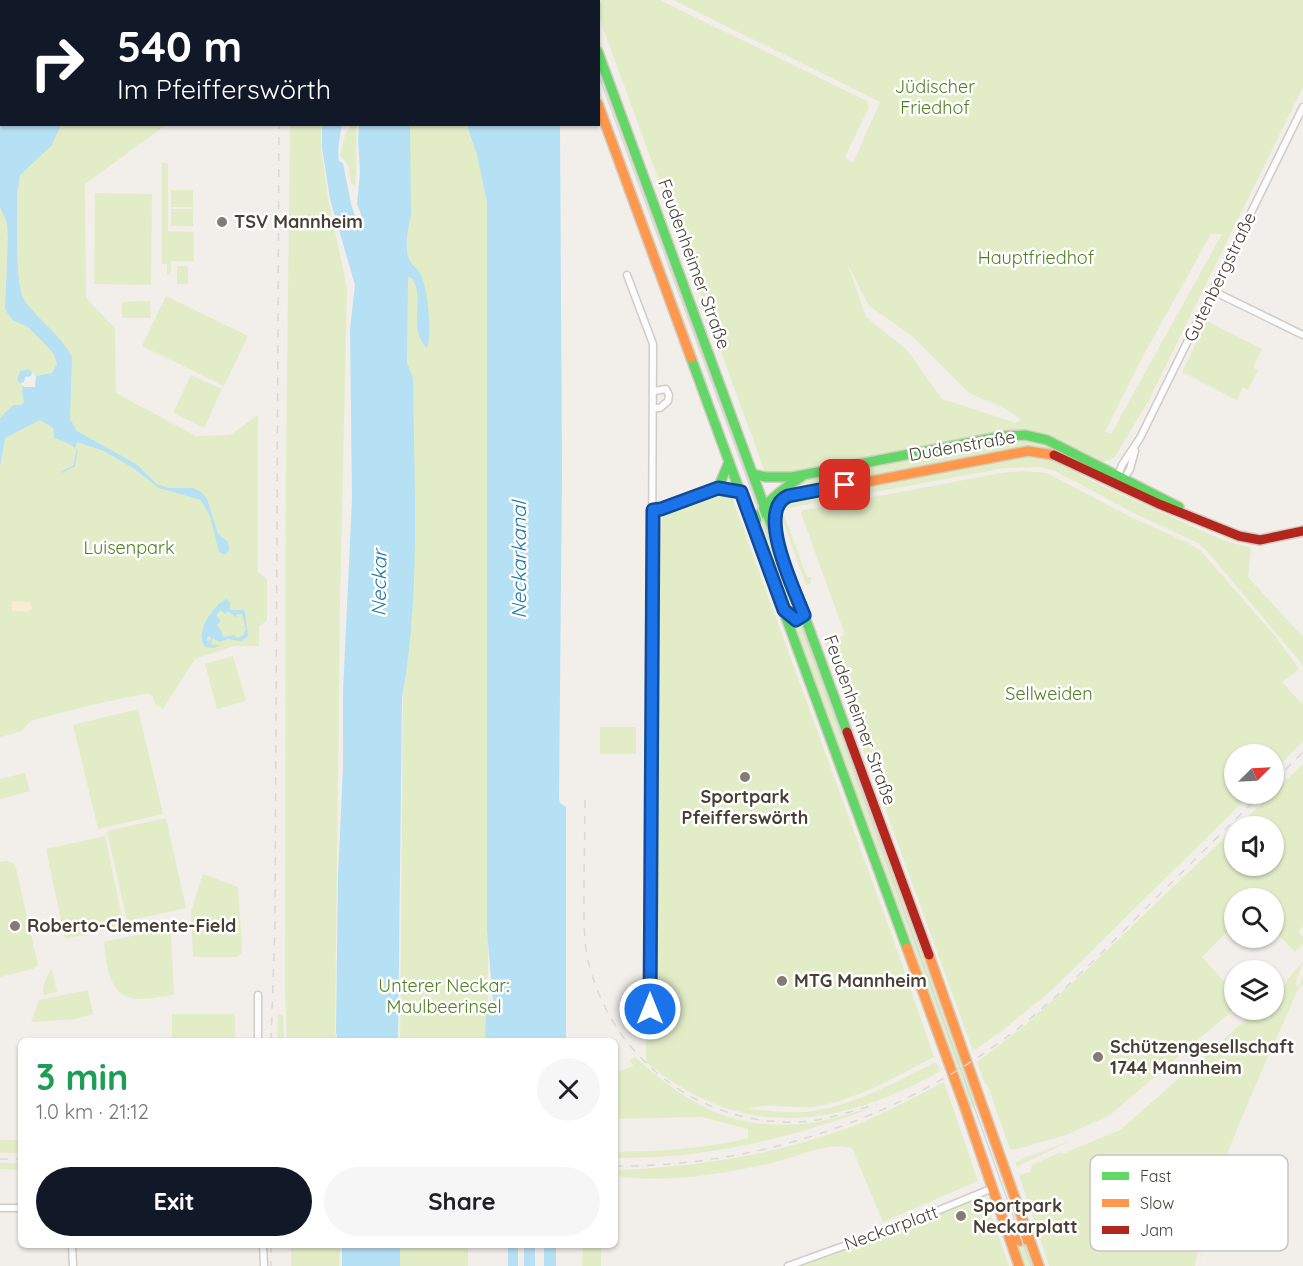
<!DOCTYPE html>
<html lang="en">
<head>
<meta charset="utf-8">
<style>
	body { margin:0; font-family:Quicksand,sans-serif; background:#f6f6f6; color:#202124; height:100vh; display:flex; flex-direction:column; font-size:22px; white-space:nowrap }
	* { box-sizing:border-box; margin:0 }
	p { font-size:20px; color:#757577 }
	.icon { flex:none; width:33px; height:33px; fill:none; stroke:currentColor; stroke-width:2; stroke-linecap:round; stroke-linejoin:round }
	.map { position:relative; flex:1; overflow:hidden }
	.sheet { position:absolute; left:18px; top:1038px; width:600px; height:210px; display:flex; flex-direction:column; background:#fff; border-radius:9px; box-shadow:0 2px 4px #0004 }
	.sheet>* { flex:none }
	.top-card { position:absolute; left:0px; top:0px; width:600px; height:126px; box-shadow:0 2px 4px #0004; background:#111827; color:#fff; overflow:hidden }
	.needle { width:39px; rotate:66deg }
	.buttons { position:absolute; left:1224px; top:744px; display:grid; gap:12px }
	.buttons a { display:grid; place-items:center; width:60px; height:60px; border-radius:50%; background:#fff; box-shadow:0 2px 4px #0004; font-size:30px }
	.pin { position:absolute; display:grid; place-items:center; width:51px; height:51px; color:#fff; margin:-26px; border-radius:12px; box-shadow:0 3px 9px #0006 }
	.me { position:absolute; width:66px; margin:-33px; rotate:0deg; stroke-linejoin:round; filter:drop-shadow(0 0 4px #0008) }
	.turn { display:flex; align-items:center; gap:21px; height:126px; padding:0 18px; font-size:27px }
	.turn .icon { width:78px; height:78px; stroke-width:2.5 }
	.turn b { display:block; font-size:42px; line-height:51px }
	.round { display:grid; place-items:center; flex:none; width:63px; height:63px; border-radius:32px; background:#f6f6f6 }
	.headline { display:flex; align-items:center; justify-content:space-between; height:102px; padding:0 18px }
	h1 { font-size:36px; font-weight:700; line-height:45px; color:#1e9e55 }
	.cta { display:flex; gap:12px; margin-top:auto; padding:12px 18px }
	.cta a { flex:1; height:69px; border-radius:36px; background:#111827; color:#fff; font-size:24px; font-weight:700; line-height:69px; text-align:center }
	.cta a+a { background:#f6f6f6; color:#202124 }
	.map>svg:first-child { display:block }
</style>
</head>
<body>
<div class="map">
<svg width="1303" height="1266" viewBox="0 0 1303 1266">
	<rect width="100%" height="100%" fill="#f2eeea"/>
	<!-- green -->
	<g fill="#e2edc8" fill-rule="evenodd">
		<polygon points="0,0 267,0 2,2 2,124 166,125 85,184 86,298 115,328 116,393 196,436 230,435 258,415 258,572 267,579 267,620 259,627 259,646 234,646 195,659 163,709 155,704 153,696 148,693 87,706 30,721 22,731 0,737"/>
		<path d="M593,0h67l207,101 2,6 -24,50 8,6 27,-61 -207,-102h630v87l-154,313 -34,57 -36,17 25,13 119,53 28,8 -3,29 55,60v32l-1,-5 -95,-113 -9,-8 -64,-30 -79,-42 -14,-4 -36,1 -217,40 -5,4 24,65h4l-1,7 -4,1 -26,-72 1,-4 7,-5 -11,-30 -11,1 -167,-458 -1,-15zM1211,234h11l-111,200 -6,-2 38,-76zM847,263l22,43 42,29 58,58 37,16 15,11 -8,4v-2l-71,-23 -35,-49 -41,-33z"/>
		<polygon points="599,38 701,317 699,318 599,42"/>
		<polygon points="599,62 717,388 714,387 599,69"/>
		<polygon points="598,86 709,388 707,390 599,93"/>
		<polygon points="321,125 321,148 328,198 347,288 340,602 335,1032 337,1041 287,1041 285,991 286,460 290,125"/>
		<path d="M352,125h5c-2,20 1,40 -2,61l-4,-3 -3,-18 -8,-10 5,-20z"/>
		<polygon points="408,125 469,125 488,196 488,1041 400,1041"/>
		<polygon points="162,163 168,164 168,231 194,232 194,261 171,261 171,274 167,274 167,264 162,264"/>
		<rect x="171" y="190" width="22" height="17"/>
		<polygon points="95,193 152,194 151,285 94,284"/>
		<rect x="171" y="209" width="22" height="17"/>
		<rect x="177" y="266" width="11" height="18"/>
		<polygon points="166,296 248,336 224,386 142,346"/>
		<polygon points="150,301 151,318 122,318 122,302"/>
		<polygon points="1207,321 1262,349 1253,368 1258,370 1248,390 1243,387 1237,400 1182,372"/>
		<polygon points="191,375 222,389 204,428 173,413"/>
		<polygon points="1023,471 1047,473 1131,517 1188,543 1200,550 1276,637 1299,669 1282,682 1302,704 1303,696 1303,741 1274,771 1274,754 1234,754 1234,794 1251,794 1051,991 998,1034 973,1051 825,643 845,635 801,513 804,510 1001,473"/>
		<path d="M719,492l11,3 3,5 160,438 41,119c-38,20 -78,43 -120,50 -18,2 -51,-5 -65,2 22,2 44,5 66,2 43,-8 83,-30 121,-49l4,9c-102,58 -200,70 -294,-9v-31l10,-1 2,-500 3,-9 6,-8z"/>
		<polygon points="763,513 800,613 798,615 793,615 762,540 759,528"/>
		<polygon points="804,623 979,1105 970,1108 793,625"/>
		<polygon points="233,656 246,701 217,709 205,664"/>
		<polygon points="138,709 163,814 98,829 73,725"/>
		<rect x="600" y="727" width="36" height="27"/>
		<polygon points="1303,764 1303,927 1298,931 1303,937 1303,944 1295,952 1274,930 1274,898 1234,898 1234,925 1202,957 1234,992 1234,1009 1110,1115 1066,1135 1013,1150 1010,1149 987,1084 985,1084 977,1062 1023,1027 1083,973 1234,829 1234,866 1274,866 1274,826 1238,826"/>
		<polygon points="25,773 30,791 0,799 0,779"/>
		<polygon points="166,818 186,908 127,921 107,831"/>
		<polygon points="105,836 124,926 65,939 46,849"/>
		<polygon points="8,861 15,864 38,965 33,969 0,977 0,862"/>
		<polygon points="203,874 238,887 242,946 242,952 237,957 193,957 191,911"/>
		<path d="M163,929l6,1 2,4 3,61c-11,1 -22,4 -33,4 -33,1 -34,-33 -37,-57z"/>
		<path d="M1303,962l-8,23 4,1 4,-9v7l-5,5c-38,89 -85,180 -103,277h-146l-30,-91 11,-3 2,-7 28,-13 2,2 58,-24 137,-120h17v-15l13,-12 -2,-1z"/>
		<path d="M52,970l5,22 -13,3c-3,-8 2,-16 6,-24z"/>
		<polygon points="88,990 93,1014 75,1019 31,1022 39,1000"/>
		<rect x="172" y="1014" width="63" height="27"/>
		<polygon points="278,1014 283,1015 284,1041 277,1041"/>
		<path d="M635,1057c51,46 95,73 167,67 24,-2 48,-11 72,-17 -86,32 -166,52 -259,51v-6c45,-1 90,-3 133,-14v-9l-46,-12 -87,2v-46l18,-7 -3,-6z"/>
		<path d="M944,1082l34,99 -95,41 -31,-74c-26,-7 -55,10 -81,15 -51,12 -104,20 -156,13v-6c76,-3 149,-13 221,-38 37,-12 73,-32 108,-50z"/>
		<rect x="0" y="1140" width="21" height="13"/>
		<polygon points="1072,1140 1016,1167 1016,1163 1022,1159"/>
		<polygon points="0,1163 21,1163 21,1170 0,1169"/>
		<polygon points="1224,1179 1227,1195 1218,1200 1199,1266 1208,1228"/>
		<polygon points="983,1197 983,1199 986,1200 1009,1266 800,1266"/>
		<polygon points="1017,1244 1021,1246 1026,1244 1035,1266 1023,1266"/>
		<polygon points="291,1245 340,1245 339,1266 291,1266"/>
		<rect x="400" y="1245" width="68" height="21"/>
		<polygon points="583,1245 601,1245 601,1266 582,1266"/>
	</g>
	<!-- sand -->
	<polygon fill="#f8ecd2" points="12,601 30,602 32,608 29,612 12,611"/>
	<!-- water -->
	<g fill="#b6e0f3" fill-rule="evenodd">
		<polygon points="361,0 474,0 475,1 361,2"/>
		<path d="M2,124l59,1 -10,21 -31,29c0,7 -3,14 -3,22 1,20 -3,89 8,104 14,20 36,34 47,56l-2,62 7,12 59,33 21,20 12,4h24l8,4 6,7 11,35 10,8 1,8 -4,5 -6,-3 -9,-36 -9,-16 -42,-12 -26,-20 -29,-17 -27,-9 -2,5 2,4 -5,-6 -18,-7 -1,-10 -13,-8 -35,18 -5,29v-49l13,-13h8l3,-3 -2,-10 1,-5 -6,-7 3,-9 9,-2 7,7 16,-3 5,-9 -3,-10 -11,-12 -15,-15 -16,-7 -7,-11 3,-71 -1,-15 -7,-16v-80z"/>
		<path d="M322,125h20c-2,9 -5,27 -3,36l4,2 8,41 9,27 1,-17 -4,-10 3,-31 -2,-34 1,-14h51l1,90c-3,12 -6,29 -3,41 2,9 10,12 13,19 7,14 11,59 6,73 -20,-19 -1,-48 -15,-70l-4,-1 -1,86 6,15c1,106 8,215 -11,320l-4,343h-60l-2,-8 2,-156 5,-111v-74l9,-193 -2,-170 5,-44 -25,-86 -8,-52z"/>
		<polygon points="467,125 560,125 562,473 559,798 560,803 566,807 566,1041 485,1041 486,1014 492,1006 493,1001 487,931 487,202 477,155"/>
		<path d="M227,599l3,3v8h14l1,2 3,24 -7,5 -13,-2 -8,3 -12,-6 -1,4 5,5h9l-7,3 -9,-1c-11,-15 9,-43 22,-48zM220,610l5,4 3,-3 7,6 3,-3h4l4,15 -3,6 -5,3 -4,-3 -11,2 -2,-7 -4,-5 4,-5 -5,-4z"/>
		<rect x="342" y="1245" width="58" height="21"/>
		<rect x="508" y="1245" width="10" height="21"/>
		<rect x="524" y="1245" width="11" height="21"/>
		<rect x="544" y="1245" width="12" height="21"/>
	</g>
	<!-- pier -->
	<polygon fill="#f2eeea" points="32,372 36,376 35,387 24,387 20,383 24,382 25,377 31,376"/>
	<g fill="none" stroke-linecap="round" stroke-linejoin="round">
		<!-- stream -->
		<g stroke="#b6e0f3" stroke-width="1.5">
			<polyline points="62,472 74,466 77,451"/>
			<polyline points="209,641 211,642 212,637"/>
		</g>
		<!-- street casing -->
		<g stroke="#d0ccc7" stroke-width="9">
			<g id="street">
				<polyline points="627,275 653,344 650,1009 645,1020"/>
				<polyline points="1213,291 1303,335"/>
				<polyline points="654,408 660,408 668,401 669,395 666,389 654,391"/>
				<polyline points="1117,478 1122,465 1140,438 1303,107"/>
				<polyline points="1123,480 1130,469 1135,451"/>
				<polyline points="653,510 661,509 718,488"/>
				<polyline points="258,995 258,1041"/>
				<polyline points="0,1208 21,1208"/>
				<polyline points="72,1245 73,1266"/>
				<polyline points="263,1245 264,1266"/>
				<polyline points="788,1266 905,1224 993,1188"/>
			</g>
		</g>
		<!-- fast casing -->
		<g stroke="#d3ccc1" stroke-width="12">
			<g id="fast">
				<polyline points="560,0 561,2"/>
				<polyline points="580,0 580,2"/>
				<polyline points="598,52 847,732"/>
				<polyline points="691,358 907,948"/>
				<polyline points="729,462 718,488 741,492"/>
				<polyline points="753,474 766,477 792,477 1003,436 1025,435 1047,440 1179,507"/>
				<path d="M753,527c10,-24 27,-36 48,-50"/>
			</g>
		</g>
		<!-- slow casing -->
		<g stroke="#d3ccc1" stroke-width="12">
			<g id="slow">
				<polyline points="598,104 691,358"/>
				<path d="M775,526c-1,-13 1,-23 13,-29l240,-46 26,4"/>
				<polyline points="907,948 964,1105 1019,1266"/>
				<polyline points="929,955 1039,1266"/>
				<polyline points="1008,1233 1020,1241 1029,1238"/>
			</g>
		</g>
		<!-- jam casing -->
		<g stroke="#d3ccc1" stroke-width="12">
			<g id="jam">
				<polyline points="1054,455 1159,504 1239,536 1260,540 1303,531"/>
				<polyline points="847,732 929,955"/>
			</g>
		</g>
		<!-- street -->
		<use href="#street" stroke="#fdfcfc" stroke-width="6"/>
		<!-- fast -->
		<use href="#fast" stroke="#63d668" stroke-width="9"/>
		<!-- slow -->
		<use href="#slow" stroke="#ff974d" stroke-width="9"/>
		<!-- jam -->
		<use href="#jam" stroke="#b3261e" stroke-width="9"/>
		<!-- tram -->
		<g stroke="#d9d9d8" stroke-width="1.5">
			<polyline points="569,0 569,2"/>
			<polyline points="598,73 837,723 1031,1266"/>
		</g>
		<!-- rail -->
		<g stroke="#d9d9d8" stroke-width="1.5" stroke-dasharray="8 8" stroke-linecap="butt">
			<polyline points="279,2 279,0"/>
			<polyline points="1274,781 1303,752"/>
			<path d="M585,800c0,31 -1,61 -1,91 0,24 -1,50 5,73 24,96 113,163 212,158 26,-2 51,-11 76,-18"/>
			<polyline points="271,1041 275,925 279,124"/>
			<polyline points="0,1159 21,1159"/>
			<path d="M615,1166c145,1 290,-49 405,-139 47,-38 90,-82 132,-125 36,-36 73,-72 109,-108"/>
			<polyline points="271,1245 271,1266"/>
		</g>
	</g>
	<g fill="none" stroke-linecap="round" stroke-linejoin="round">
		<!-- route casing -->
		<g stroke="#114b97" stroke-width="15">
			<path id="route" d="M650,1009l3,-499 8,-1 57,-21 23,4 43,118 12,10 8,-5c-9,-24 -49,-105 -16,-119l57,-11"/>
		</g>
		<!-- route -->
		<use href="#route" stroke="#1a73e8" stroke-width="10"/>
	</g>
	<!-- markers -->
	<g fill="#847c74" stroke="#fff" stroke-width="2">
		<circle cx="222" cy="222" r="6"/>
		<circle cx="745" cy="777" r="6"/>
		<circle cx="15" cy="926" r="6"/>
		<circle cx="782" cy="981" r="6"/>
		<circle cx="1098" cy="1057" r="6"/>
		<circle cx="961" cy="1216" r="6"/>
	</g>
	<g text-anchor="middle" stroke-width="5" stroke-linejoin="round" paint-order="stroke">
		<!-- park labels -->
		<g font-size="18" fill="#4e8022" stroke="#fff">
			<text x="935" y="93">Jüdischer<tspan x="935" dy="21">Friedhof</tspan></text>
			<text x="1036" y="264">Hauptfriedhof</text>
			<text x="129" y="554">Luisenpark</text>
			<text x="1049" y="700">Sellweiden</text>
			<text x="444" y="992">Unterer Neckar:<tspan x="444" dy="21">Maulbeerinsel</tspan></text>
		</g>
		<!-- poi labels -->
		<g font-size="18" font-weight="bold" fill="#493f35" stroke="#fff" text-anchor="start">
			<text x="234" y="228">TSV Mannheim</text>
			<text x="745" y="803" text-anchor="middle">Sportpark<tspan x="745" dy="21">Pfeifferswörth</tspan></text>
			<text x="27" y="932">Roberto-Clemente-Field</text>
			<text x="794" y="987">MTG Mannheim</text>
			<text x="1110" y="1053">Schützengesellschaft<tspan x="1110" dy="21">1744 Mannheim</tspan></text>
			<text x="973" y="1212">Sportpark<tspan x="973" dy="21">Neckarplatt</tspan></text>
		</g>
		<!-- street labels -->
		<g font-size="18" fill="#493f35" stroke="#fff">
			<text transform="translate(694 264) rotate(70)" y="6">Feudenheimer Straße</text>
			<text transform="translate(1220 277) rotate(-64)" y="6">Gutenbergstraße</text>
			<text transform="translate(962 446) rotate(-10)" y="6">Dudenstraße</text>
			<text transform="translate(860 720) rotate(70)" y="6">Feudenheimer Straße</text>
			<text transform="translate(891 1228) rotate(-20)" y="6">Neckarplatt</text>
		</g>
		<!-- water labels -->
		<g font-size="20" font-style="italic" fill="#2079a5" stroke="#fff">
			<text transform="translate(519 560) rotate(-90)" y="7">Neckarkanal</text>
			<text transform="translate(379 583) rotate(-89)" y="7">Neckar</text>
		</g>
	</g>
	<!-- legend -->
	<rect x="1090" y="1155" width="198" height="96" rx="9" fill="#fff" stroke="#c8c5c2" stroke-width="1.5"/>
	<rect x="1102" y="1172" width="27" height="8" fill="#63d668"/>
	<rect x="1102" y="1199" width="27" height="8" fill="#ff974d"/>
	<rect x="1102" y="1226" width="27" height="8" fill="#b3261e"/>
	<g font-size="16" fill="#493f35">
		<text x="1140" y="1182">Fast</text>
		<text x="1140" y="1209">Slow</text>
		<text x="1140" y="1236">Jam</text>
	</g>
</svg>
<div class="buttons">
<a><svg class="needle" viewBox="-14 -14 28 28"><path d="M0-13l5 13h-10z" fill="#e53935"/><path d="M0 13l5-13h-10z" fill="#757577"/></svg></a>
<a><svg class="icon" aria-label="sound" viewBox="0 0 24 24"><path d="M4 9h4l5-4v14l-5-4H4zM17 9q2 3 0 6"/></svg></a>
<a><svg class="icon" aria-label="search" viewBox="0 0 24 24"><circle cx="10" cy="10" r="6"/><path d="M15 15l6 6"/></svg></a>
<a><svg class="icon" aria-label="layers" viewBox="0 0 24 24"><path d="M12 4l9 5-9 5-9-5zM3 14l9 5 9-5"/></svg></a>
</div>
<div class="pin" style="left:845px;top:485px;background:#d93025"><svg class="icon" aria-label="arrive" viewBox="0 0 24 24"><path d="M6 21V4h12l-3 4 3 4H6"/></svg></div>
<svg class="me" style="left:650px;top:1009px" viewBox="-20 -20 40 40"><circle r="17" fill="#1a73e8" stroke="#fff" stroke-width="3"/><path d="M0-11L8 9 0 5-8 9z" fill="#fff"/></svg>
<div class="top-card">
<div class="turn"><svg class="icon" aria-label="right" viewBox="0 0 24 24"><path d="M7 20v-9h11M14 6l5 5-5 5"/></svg><div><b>540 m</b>Im Pfeifferswörth</div></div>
</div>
<section class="sheet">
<div class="headline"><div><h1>3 min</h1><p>1.0 km · 21:12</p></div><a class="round"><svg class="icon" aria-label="close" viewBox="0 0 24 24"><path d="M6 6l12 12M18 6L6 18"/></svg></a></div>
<div class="cta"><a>Exit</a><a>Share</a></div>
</section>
</div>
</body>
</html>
